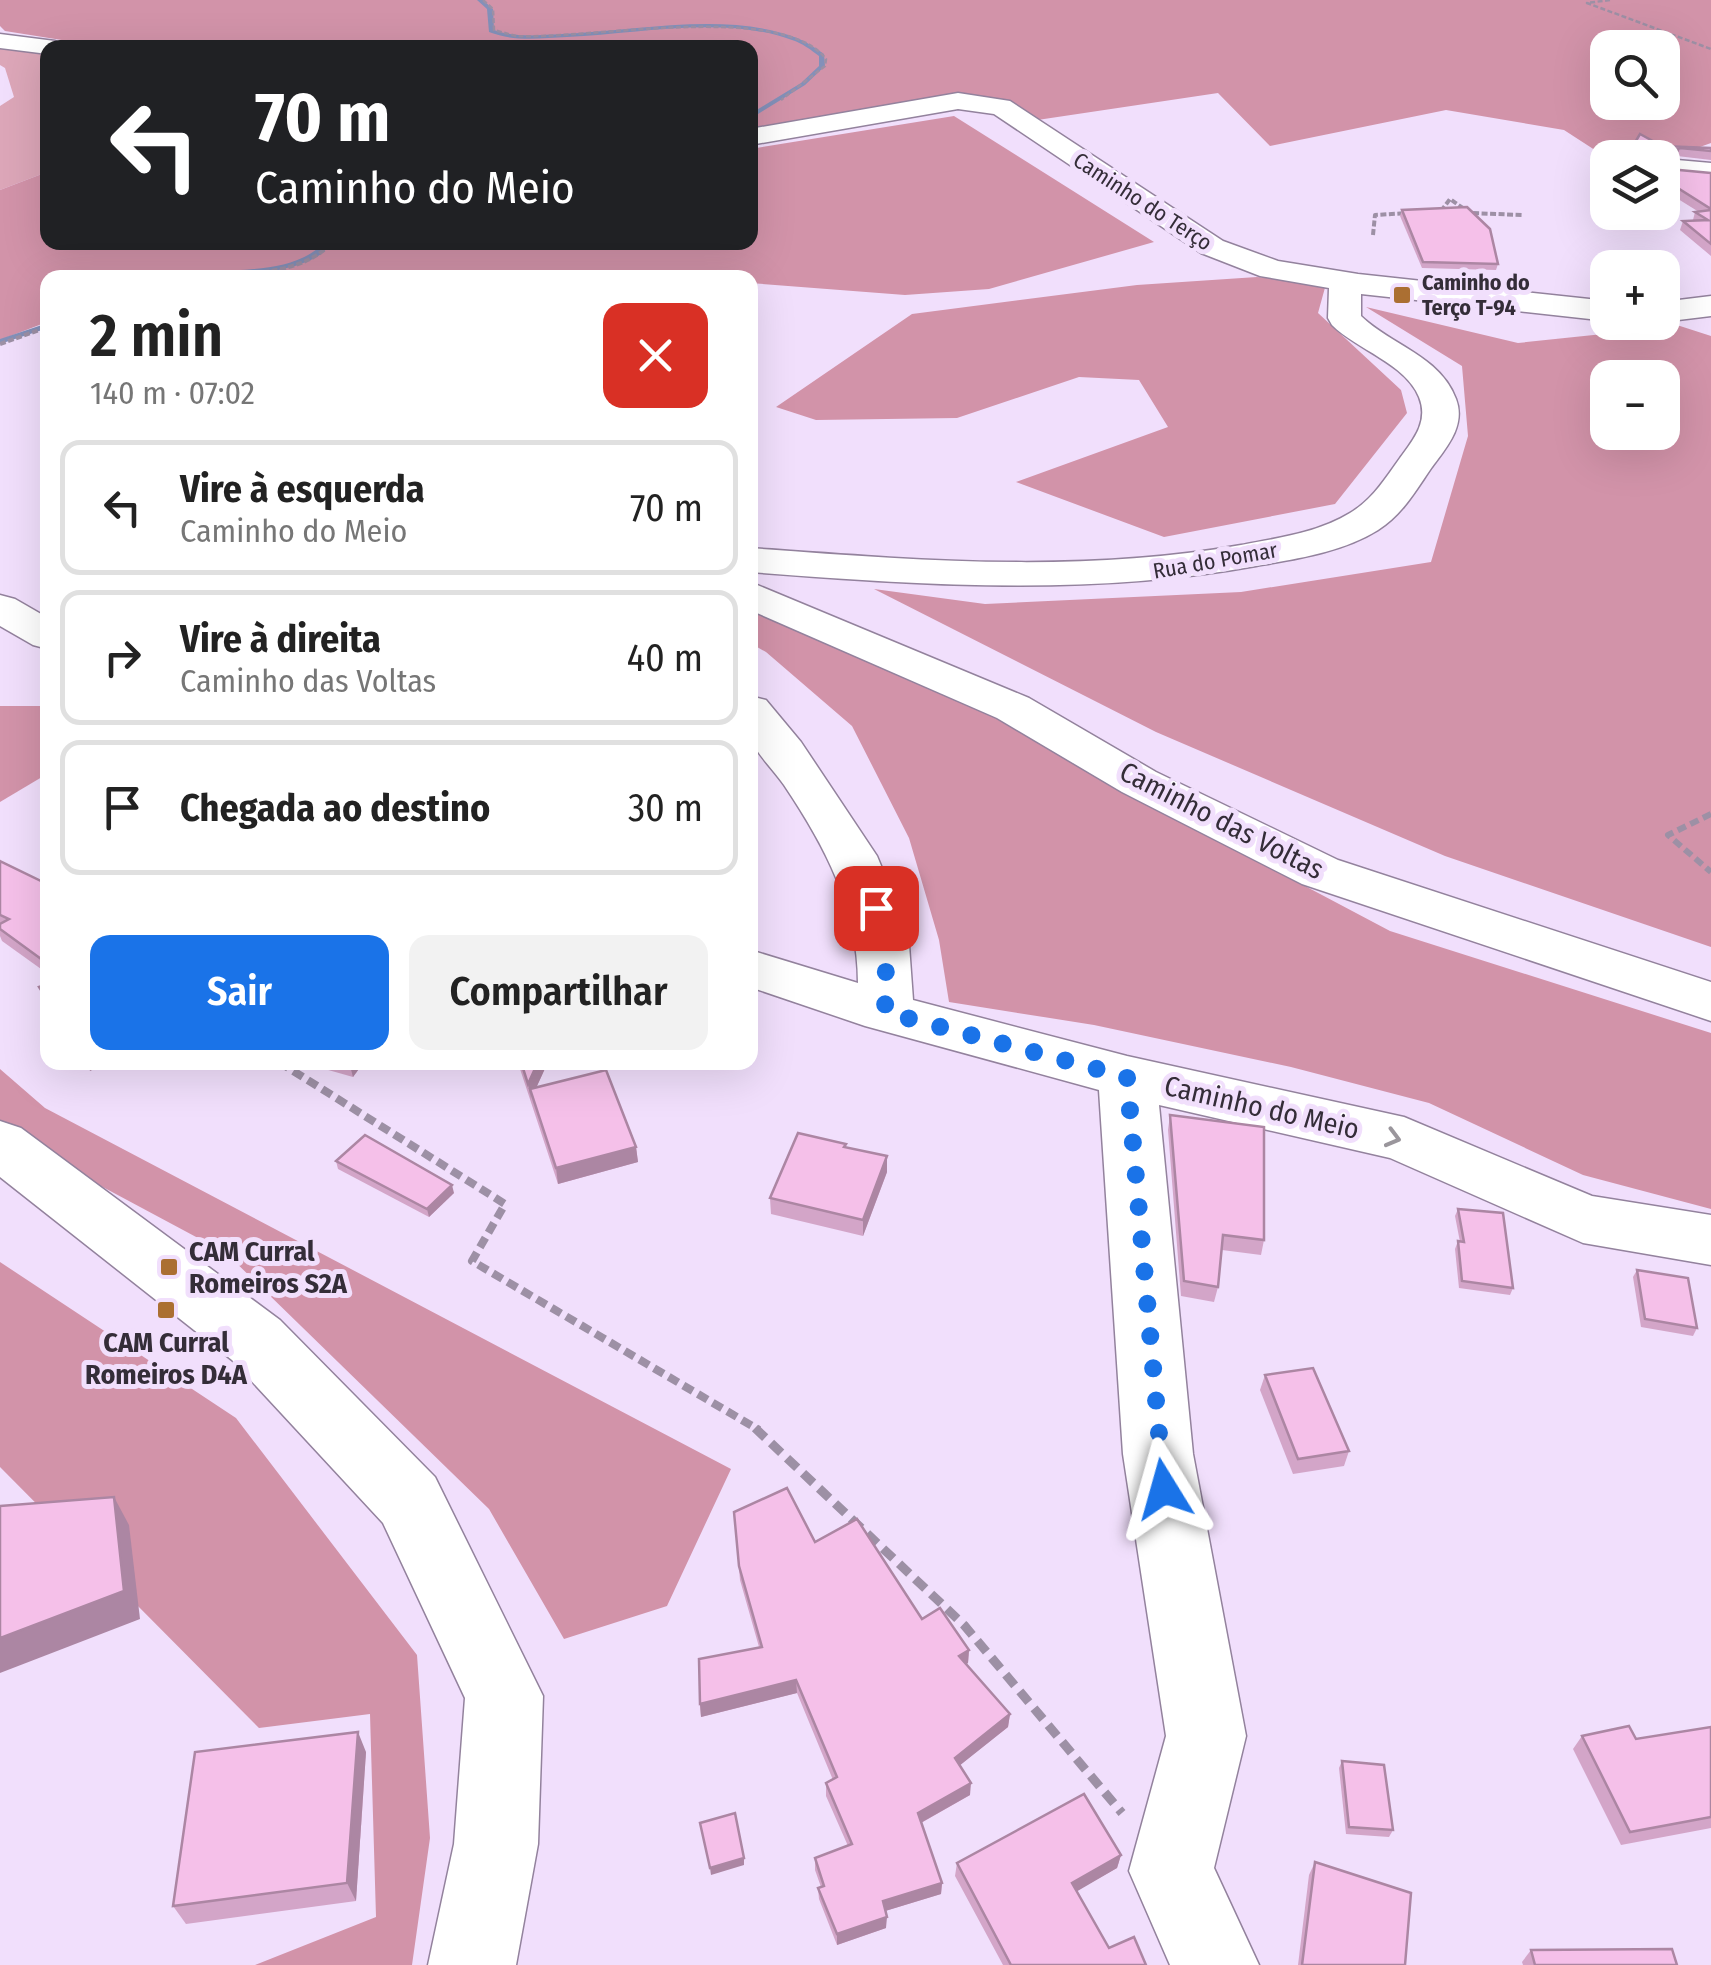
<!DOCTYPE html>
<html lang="pt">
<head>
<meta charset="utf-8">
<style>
	body { margin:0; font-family:"Fira Sans Condensed",sans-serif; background:#f2f2f2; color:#222; height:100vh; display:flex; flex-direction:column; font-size:38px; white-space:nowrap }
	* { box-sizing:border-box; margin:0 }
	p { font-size:32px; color:#767676 }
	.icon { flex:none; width:55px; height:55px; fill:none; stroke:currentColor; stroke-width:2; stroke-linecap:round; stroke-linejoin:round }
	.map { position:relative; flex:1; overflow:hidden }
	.panel { position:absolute; left:40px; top:270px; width:718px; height:800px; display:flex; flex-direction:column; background:#fff; border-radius:20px; box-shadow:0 10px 40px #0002 }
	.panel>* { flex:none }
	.hud { position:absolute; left:40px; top:40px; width:718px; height:210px; border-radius:20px; box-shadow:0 10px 40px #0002; background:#202124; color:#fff; overflow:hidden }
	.tools { position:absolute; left:1590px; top:30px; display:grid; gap:20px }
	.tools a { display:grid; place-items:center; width:90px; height:90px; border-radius:20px; background:#fff; box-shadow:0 10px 40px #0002; font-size:50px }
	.pin { position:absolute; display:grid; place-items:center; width:85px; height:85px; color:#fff; margin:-42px; border-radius:20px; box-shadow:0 5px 15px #0006 }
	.me { position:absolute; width:110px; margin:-55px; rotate:352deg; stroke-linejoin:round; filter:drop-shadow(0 0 8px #0008) }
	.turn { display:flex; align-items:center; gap:35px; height:210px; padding:0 50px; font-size:45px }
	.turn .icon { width:130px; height:130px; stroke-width:2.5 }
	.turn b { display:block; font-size:70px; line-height:85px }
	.round { display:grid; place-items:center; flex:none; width:105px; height:105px; border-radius:20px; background:#f2f2f2 }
	.headline { display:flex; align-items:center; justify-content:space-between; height:170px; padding:0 50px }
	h1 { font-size:60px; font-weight:600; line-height:75px }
	.cta { display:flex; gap:20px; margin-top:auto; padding:20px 50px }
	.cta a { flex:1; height:115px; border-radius:20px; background:#1a73e8; color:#fff; font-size:40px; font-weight:600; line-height:115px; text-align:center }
	.cta a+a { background:#f2f2f2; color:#222 }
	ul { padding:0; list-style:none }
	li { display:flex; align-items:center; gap:30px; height:135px; margin:0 20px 15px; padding:0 30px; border:5px solid #e0e0e0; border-radius:20px }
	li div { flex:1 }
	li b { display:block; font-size:38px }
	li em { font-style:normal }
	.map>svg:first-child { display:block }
</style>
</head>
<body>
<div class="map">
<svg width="1711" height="1965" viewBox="0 0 1711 1965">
	<rect width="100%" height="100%" fill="#f1dffc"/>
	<!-- green -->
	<polygon fill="#dca6b8" points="0,47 48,48 47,172 0,190 0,106 14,97 5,68 0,65"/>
	<!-- forest -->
	<g fill="#d293a9" fill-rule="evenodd">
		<path d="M0,0h1711v143l-28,10 -82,1 -37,-24 -118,-20 -176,36 -52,-53 -194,29 -66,-21 -208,36v-89h-638l-107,-17 -5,-5zM1608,48h54v54h-54z"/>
		<polygon points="954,116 1154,242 989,289 905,295 750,283 750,278 48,278 47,322 0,340 0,190 47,172 48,242 750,242 750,149"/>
		<polygon points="1257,277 1326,284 1318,313 1401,390 1407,413 1335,504 1164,537 1016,482 1168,427 1139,380 1079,377 957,418 816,420 776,407 912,314 1137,285"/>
		<path d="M1366,307l152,36 162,-17 31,10v611l-266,-91 -289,-124 -282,-143 111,15 256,-12 190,-30 37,-126 -6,-70zM1608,378h54v54h-54z"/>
		<polygon points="750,610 1006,712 1184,822 1390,931 1711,1033 1711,1209 1583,1175 1429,1103 1291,1067 1094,1025 949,1002 939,940 909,838 852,726 766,652 750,643"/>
		<polygon points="0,706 48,706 47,774 0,802"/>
		<polygon points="0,1069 45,1108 731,1469 667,1606 564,1639 489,1509 226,1253 0,1132"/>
		<polygon points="0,1262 236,1418 417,1655 430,1838 412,1965 255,1965 376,1917 370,1714 259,1728 0,1467"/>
	</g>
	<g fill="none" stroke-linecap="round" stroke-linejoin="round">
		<!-- stream -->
		<g fill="#8390b9" fill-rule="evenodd">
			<path d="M477,0h6l10,9 1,21c22,8 46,5 69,4 74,-3 164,-23 234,4 10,4 18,10 27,16l1,12 -20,19 -55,34v-5l51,-31 18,-17v-10c-8,-6 -17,-13 -27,-16 -68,-25 -154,-6 -225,-3 -26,1 -53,5 -78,-5l-2,-23z"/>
			<path d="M325,242h7c-1,2 -9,11 -11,12 -30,22 -109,24 -145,24 45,-14 113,2 149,-36z"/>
			<polygon points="48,323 48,328 0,344 0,339"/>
		</g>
		<!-- minor casing -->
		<g stroke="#93829d" stroke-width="3">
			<g id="minor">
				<polygon points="0,34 55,41 67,48 48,48 48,54 0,48"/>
				<path d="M958,93l52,8 213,140 55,20 80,13 250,27v20l-247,-27v22c30,29 79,40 95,83 10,26 -9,48 -24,68 -16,23 -29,47 -54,63 -35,22 -82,29 -122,36 -169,31 -336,19 -506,6v-24c164,12 328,26 491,-3 37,-7 76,-12 109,-32 22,-13 35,-34 50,-55 14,-19 29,-37 19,-61 -13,-33 -63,-48 -87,-72l-4,-7 1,-30 -69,-12 -59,-23 -207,-139 -36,-5 -208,36v-16z"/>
				<polygon points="1677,160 1711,163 1711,179 1667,174 1663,168 1667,162"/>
				<polygon points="1711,296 1711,316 1662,322 1662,302"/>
				<polygon points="750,582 1029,698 1156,772 1338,860 1711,982 1711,1021 1302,884 1122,792 997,718 750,610"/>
				<polygon points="0,595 15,599 48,618 48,649 33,645 0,626"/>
				<path d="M750,696l16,4 35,42 76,114 31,75 5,69 214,56 277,61 188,79 119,19v50l-128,-22 -193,-85 -231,-53 34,349 53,282 -32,132 45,97h-89l-41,-94 37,-135 -43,-282 -24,-364 -234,-64 -115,-39v-37l108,33c0,-75 -33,-137 -74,-198 -10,-14 -24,-28 -32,-43 -6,-12 -2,-33 -2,-46z"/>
				<polygon points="0,1121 21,1128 280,1320 435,1477 543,1696 538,1844 516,1965 428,1965 454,1844 465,1698 383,1523 232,1360 0,1177"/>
			</g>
		</g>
		<!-- path-far4 -->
		<g stroke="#9d90a5" stroke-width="2.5" stroke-dasharray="5 2.5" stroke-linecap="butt">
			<path d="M483,0l10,9 1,21 22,6c69,4 266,-35 310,23l-1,7 -44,34"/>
			<polyline points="1610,0 1587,3 1711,49"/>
		</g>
		<!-- path-far3 -->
		<g stroke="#9d90a5" stroke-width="4" stroke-dasharray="6 2.5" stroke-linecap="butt">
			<polyline points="1441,211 1450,199 1470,213 1522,215"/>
			<polyline points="1373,235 1375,215 1408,213"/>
			<path d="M187,278c47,-5 111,1 146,-36"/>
			<polyline points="0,344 48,327"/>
		</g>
		<!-- path-far2 -->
		<polyline stroke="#9d90a5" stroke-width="6" stroke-dasharray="9 5" stroke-linecap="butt" points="1711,814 1668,835 1711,872"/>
		<!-- path-far1 -->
		<polyline stroke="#9d90a5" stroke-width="8" stroke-dasharray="11 6" stroke-linecap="butt" points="279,1062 505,1204 472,1261 759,1430"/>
		<!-- path -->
		<polyline stroke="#9d90a5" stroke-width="9" stroke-dasharray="14 8" stroke-linecap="butt" points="755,1428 964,1625 1122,1813"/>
		<!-- minor -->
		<use href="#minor" fill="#fff" fill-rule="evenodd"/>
	</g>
	<!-- wall -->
	<g fill="#d3a5c8">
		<polygon points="1662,146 1711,148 1711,160 1677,156 1664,160 1663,162 1669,169 1711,173 1711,256 1680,230 1683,221 1693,220 1695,212 1699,212 1662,189 1662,158 1619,158 1621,152"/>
		<polygon points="1402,210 1498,264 1496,270 1422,268 1400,216"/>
		<polygon points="0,861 47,884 48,974 2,941 0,936"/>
		<polygon points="300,1062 364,1062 353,1077"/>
		<polygon points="479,1062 548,1062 536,1088 636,1147 638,1162 558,1184 520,1069"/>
		<polygon points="1170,1115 1264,1240 1261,1255 1222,1250 1218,1287 1214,1302 1181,1296 1168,1130"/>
		<polygon points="846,1144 846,1147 887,1156 887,1172 863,1236 771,1214 770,1198"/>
		<polygon points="336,1161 454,1193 429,1217 338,1169"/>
		<polygon points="1458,1209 1513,1288 1510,1295 1459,1288 1455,1249 1458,1241 1460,1242 1455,1216"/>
		<polygon points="1637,1270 1697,1328 1693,1336 1641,1327 1633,1277"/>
		<polygon points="1265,1375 1349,1451 1344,1466 1293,1474 1260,1390"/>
		<polygon points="734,1512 815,1542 922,1619 969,1650 968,1663 966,1664 1010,1714 1008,1727 960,1765 970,1795 921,1823 942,1883 941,1894 885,1911 886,1928 837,1945 819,1899 818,1888 821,1887 815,1870 815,1858 848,1846 826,1796 826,1783 833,1780 797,1693 701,1717 700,1704 759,1647 740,1580"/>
		<polygon points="1711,1727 1711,1828 1621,1845 1573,1749 1582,1736 1636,1739"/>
		<polygon points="366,1752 356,1901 186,1924 173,1906"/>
		<polygon points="1342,1761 1393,1830 1389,1837 1346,1834 1339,1768"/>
		<polygon points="1121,1855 1117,1868 1076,1891 1109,1948 1146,1965 1003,1965 955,1876 957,1863"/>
		<polygon points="1315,1862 1405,1965 1298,1965 1309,1875"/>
		<polygon points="1531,1950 1677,1965 1523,1965 1522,1962"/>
	</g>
	<!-- shaded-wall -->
	<g fill="#ac86a3">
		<polygon points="1680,148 1677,156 1664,160 1662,163 1666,151"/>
		<polygon points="87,1062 109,1062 90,1071"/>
		<polygon points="349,1062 364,1062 353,1077"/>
		<polygon points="538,1062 548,1062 532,1097 530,1089 531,1100 528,1084"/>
		<polygon points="636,1147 638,1162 558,1184 556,1168"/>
		<polygon points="887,1156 887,1172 863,1236 863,1220"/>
		<polygon points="452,1185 454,1193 429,1217 427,1209"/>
		<polygon points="114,1497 129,1525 140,1619 0,1673 0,1638"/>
		<polygon points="969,1650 968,1663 958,1669 959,1656"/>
		<polygon points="796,1680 797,1693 701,1717 700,1704"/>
		<polygon points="1010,1714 1008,1727 954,1770 955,1758"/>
		<polygon points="358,1732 366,1752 356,1901 347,1883"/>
		<polygon points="971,1783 970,1795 917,1825 918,1813"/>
		<polygon points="1121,1855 1117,1868 1069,1896 1072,1883"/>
		<polygon points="744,1858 744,1865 711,1875 710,1868"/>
		<polygon points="942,1883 941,1894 882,1912 883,1901"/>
		<polygon points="887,1917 886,1928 837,1945 837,1934"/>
	</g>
	<!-- building -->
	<g fill="#f5c0e9" stroke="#ac86a3" stroke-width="2.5">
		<polygon points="1640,134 1662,146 1711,148 1711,151 1680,148 1666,151 1662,161 1662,158 1630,158 1621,152 1630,151"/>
		<polygon points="1662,161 1669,169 1711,173 1711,209 1662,178"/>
		<polygon points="1467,207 1490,229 1498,264 1423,262 1402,210"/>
		<polygon points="1711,210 1711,244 1683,221 1708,220 1695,212"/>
		<polygon points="0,861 47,884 43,887 48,890 48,964 0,929 0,924 9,919 0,915"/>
		<polygon points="48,984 48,1001 39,987"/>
		<polygon points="521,1062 538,1062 528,1084"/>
		<polygon points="606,1070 636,1147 556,1168 530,1089"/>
		<polygon points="1170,1115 1264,1127 1264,1240 1223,1235 1218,1287 1184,1281"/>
		<polygon points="798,1133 846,1144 844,1147 887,1156 863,1220 770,1198"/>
		<polygon points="365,1135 452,1185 427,1209 336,1161"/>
		<polygon points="1458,1209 1503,1213 1513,1288 1462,1281 1458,1241 1464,1242"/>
		<polygon points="1637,1270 1688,1278 1697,1328 1645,1319"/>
		<polygon points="1313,1368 1349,1451 1298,1459 1265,1375"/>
		<polygon points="787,1488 815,1542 857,1519 922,1619 940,1608 969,1650 959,1656 1010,1714 955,1758 971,1783 918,1813 942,1883 883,1901 887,1917 837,1934 818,1888 824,1886 815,1858 852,1844 826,1783 837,1777 796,1680 700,1704 699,1659 762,1647 739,1566 734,1512"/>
		<polygon points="114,1497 124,1591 0,1638 0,1506"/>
		<polygon points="1629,1726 1636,1739 1711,1727 1711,1817 1630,1832 1582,1736"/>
		<polygon points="358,1732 347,1883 173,1906 195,1752"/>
		<polygon points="1342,1761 1384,1765 1393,1830 1349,1827"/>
		<polygon points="1084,1794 1121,1855 1072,1883 1109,1948 1134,1937 1146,1965 1011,1965 957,1863"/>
		<polygon points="735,1813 744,1858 710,1868 700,1823"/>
		<polygon points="1315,1862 1411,1893 1405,1965 1302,1965"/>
		<polygon points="1672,1949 1677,1965 1535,1965 1531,1950"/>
	</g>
	<!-- one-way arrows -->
	<defs><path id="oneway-chevron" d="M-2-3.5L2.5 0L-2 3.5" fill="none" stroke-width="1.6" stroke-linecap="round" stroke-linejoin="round" transform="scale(2.5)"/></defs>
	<use stroke="#9a969c" href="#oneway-chevron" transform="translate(1393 1138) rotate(15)"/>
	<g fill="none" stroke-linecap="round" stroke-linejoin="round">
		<!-- route -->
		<polyline stroke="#1a73e8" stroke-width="18" stroke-dasharray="0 32.4" points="876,908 886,962 885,1012 1127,1077 1164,1489"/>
	</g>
	<!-- markers -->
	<g fill="#ab6f32" stroke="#f1dffc" stroke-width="4">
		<rect x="1392" y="285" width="20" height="20" rx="5"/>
		<rect x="159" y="1257" width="20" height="20" rx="5"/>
		<rect x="156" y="1300" width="20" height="20" rx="5"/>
	</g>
	<g text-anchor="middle" stroke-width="10" stroke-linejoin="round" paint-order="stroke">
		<!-- far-street labels -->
		<g font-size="22" fill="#342d38" stroke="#f1dffc">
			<text transform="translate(1143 201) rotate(33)" y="8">Caminho do Terço</text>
			<text transform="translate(1215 560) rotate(-10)" y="8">Rua do Pomar</text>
		</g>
		<!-- far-poi labels -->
		<g font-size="22" font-weight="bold" fill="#342d38" stroke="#f1dffc" text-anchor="start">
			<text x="1422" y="290">Caminho do<tspan x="1422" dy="25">Terço T-94</tspan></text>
		</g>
		<!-- street labels -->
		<g font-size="28" fill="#342d38" stroke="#f1dffc">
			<text transform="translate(1222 820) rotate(27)" y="10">Caminho das Voltas</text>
			<text transform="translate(1262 1107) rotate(13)" y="10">Caminho do Meio</text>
		</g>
		<!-- poi labels -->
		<g font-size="28" font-weight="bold" fill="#342d38" stroke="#f1dffc" text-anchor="start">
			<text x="189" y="1261">CAM Curral<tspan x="189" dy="32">Romeiros S2A</tspan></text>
			<text x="166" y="1352" text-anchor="middle">CAM Curral<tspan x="166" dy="32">Romeiros D4A</tspan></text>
		</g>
	</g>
</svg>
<div class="tools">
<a><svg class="icon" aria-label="search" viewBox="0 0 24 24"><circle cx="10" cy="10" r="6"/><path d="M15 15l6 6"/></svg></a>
<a><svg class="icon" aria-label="layers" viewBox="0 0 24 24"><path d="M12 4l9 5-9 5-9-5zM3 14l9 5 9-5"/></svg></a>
<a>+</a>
<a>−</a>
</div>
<div class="pin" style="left:876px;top:908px;background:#d93025"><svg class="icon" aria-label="arrive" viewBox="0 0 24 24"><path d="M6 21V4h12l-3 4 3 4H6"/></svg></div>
<svg class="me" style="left:1164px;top:1489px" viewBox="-20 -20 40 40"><path d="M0-17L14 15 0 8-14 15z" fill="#1a73e8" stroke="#fff" stroke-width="4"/></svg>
<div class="hud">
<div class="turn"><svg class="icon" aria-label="left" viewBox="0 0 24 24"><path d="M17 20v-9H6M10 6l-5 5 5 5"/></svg><div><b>70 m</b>Caminho do Meio</div></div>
</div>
<section class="panel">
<div class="headline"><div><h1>2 min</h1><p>140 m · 07:02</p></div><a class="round" style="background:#d93025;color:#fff"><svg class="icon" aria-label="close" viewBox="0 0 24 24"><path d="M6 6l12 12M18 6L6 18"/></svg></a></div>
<ul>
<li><svg class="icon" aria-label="left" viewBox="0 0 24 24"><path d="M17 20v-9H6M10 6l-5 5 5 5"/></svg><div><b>Vire à esquerda</b><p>Caminho do Meio</p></div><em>70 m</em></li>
<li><svg class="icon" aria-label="right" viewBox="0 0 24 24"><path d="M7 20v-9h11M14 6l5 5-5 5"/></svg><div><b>Vire à direita</b><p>Caminho das Voltas</p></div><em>40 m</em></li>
<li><svg class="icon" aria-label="arrive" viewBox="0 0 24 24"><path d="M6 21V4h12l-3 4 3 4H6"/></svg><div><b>Chegada ao destino</b></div><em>30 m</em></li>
</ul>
<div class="cta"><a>Sair</a><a>Compartilhar</a></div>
</section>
</div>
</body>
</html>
